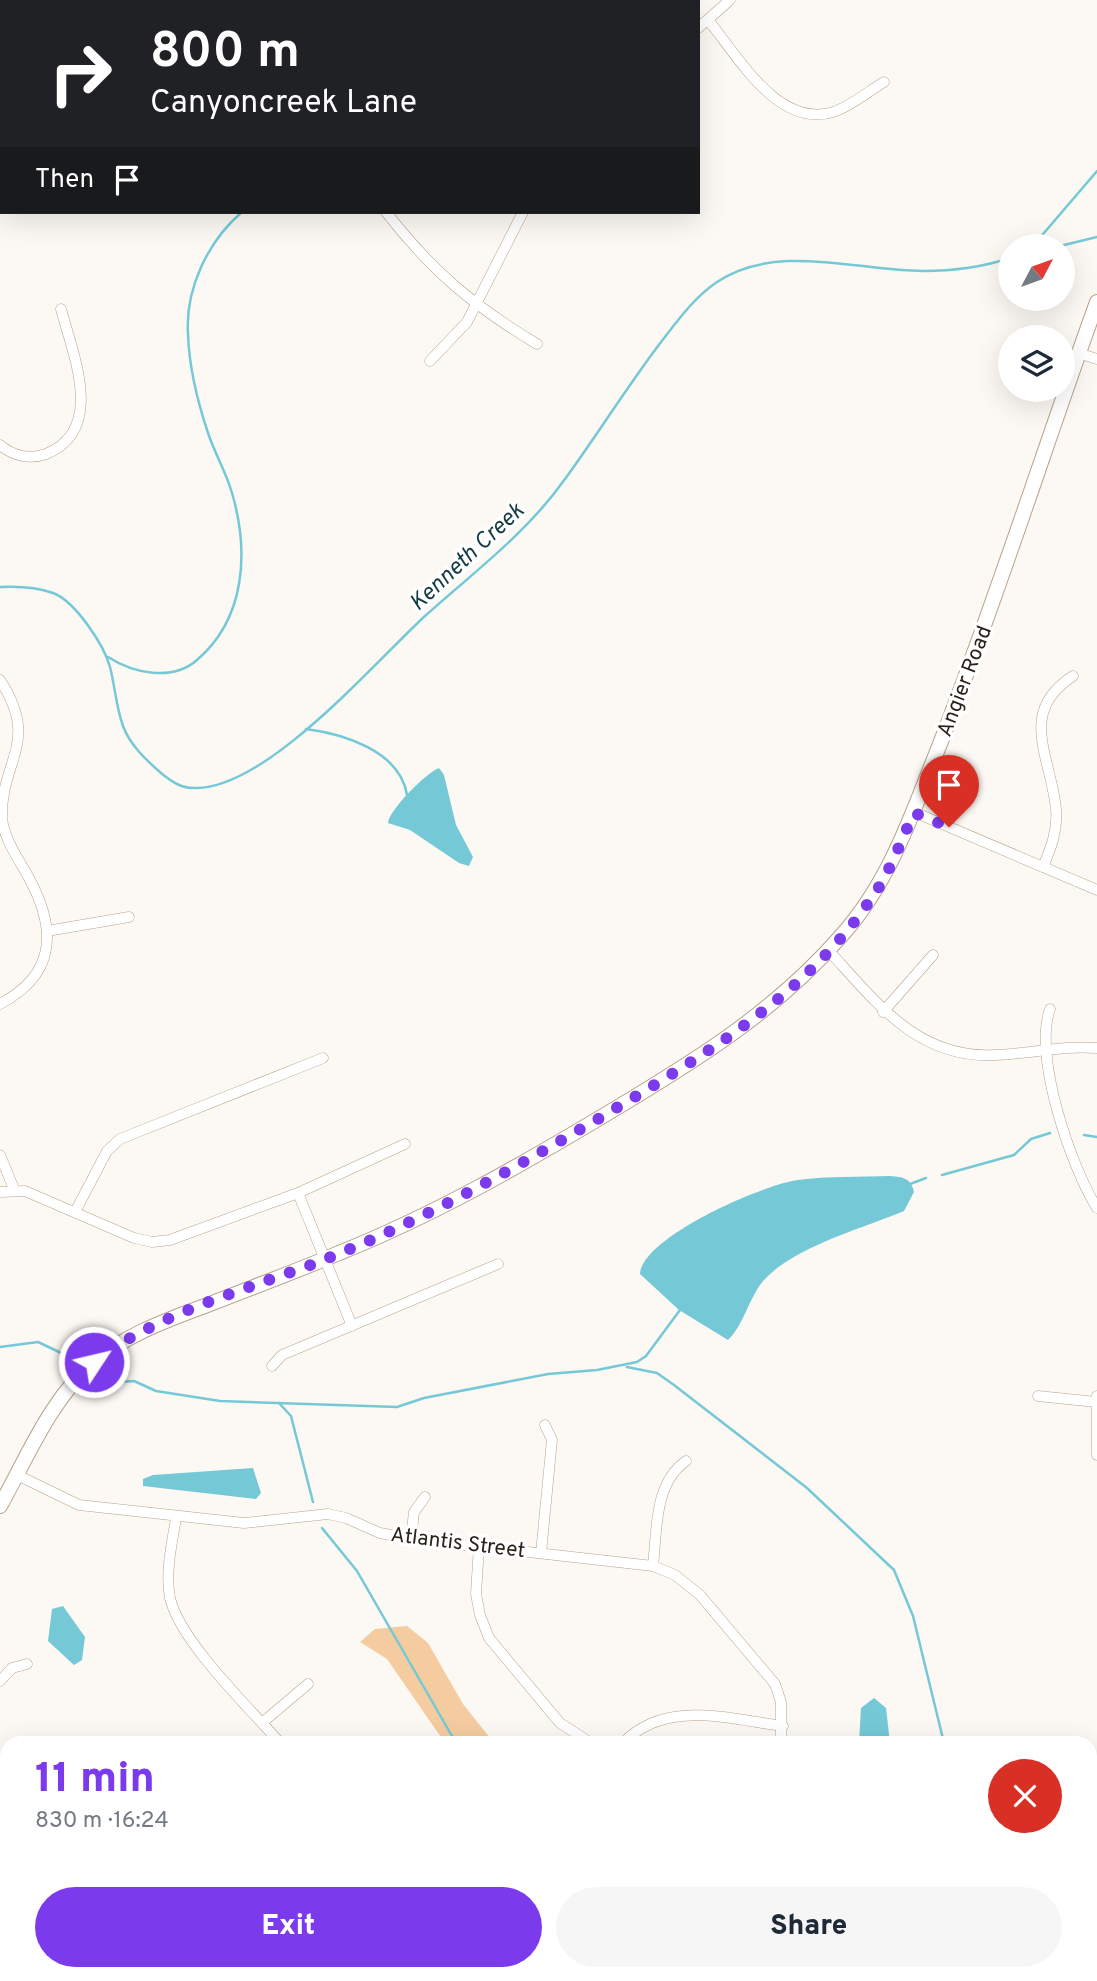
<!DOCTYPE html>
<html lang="en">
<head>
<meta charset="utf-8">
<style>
	body { margin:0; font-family:Overpass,sans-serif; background:#f6f6f7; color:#1f2937; height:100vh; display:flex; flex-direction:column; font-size:26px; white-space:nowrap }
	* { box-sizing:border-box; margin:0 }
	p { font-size:23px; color:#747a83 }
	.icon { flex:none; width:38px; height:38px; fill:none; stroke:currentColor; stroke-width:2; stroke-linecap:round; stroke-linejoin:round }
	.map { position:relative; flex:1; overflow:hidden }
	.panel { position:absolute; left:0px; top:1736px; width:1097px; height:245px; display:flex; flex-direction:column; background:#fff; border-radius:21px 21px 0 0; box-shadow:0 7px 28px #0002 }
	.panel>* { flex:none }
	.hud { position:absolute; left:0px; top:0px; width:700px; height:214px; box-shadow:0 7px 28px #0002; background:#202124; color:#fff; overflow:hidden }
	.needle { width:46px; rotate:49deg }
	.fabs { position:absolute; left:998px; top:234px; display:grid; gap:14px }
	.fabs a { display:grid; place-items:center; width:77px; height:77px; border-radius:50%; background:#fff; box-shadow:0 7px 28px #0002; font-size:35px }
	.pin { position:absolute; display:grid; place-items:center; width:60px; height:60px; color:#fff; margin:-72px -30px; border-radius:50% 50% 50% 0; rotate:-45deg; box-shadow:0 0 7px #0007 }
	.pin .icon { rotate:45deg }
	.me { position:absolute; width:77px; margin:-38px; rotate:55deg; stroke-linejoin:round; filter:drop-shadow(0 0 5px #0008) }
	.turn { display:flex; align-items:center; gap:24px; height:147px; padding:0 35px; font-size:32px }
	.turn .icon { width:91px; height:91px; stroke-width:2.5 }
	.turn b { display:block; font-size:49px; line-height:60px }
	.then { display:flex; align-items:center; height:66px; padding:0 35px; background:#0003; gap:14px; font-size:26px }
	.round { display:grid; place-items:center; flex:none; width:74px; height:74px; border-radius:37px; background:#f6f6f7 }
	.head { display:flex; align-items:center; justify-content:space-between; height:119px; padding:0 35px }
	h1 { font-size:42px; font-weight:800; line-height:52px; color:#7c3aed }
	.cta { display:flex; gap:14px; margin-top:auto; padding:14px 35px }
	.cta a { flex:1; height:80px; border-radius:42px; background:#7c3aed; color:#fff; font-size:28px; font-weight:800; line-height:80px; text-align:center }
	.cta a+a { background:#f6f6f7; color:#1f2937 }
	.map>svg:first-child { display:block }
</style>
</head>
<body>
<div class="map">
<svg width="1097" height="1981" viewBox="0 0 1097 1981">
	<rect width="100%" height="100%" fill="#fcf8f3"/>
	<!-- green -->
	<g fill="#f5cca0">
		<polygon points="407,1626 428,1643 463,1704 494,1743 445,1743 387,1659 360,1642 375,1629"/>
		<polygon points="282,1974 520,1974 520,1981 288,1981"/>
	</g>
	<!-- water -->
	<g fill="#75c9d7">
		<path d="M439,768l5,7 12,50 17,32 -4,9 -10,-3 -49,-33 -22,-7c1,-13 38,-50 51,-55z"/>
		<path d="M890,1176c13,1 21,2 24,16l-10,19c-41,17 -110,36 -140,69 -15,17 -20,45 -36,60l-49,-30 -39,-36c2,-37 124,-90 158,-94 30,-4 62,-3 92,-4z"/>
		<polygon points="253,1468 261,1493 256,1499 143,1486 143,1479 153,1475"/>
		<polygon points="63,1606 85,1637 82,1660 74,1665 48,1641 52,1609"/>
		<polygon points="874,1698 886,1708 890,1743 859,1743 861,1708"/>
		<polygon points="1090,1923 1097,1927 1097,1975 1083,1974 1090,1974"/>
		<polygon points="999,1974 1075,1974 1062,1981 1005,1981"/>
	</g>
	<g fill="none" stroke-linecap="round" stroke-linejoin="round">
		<!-- stream -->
		<g stroke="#75c9d7" stroke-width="2.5">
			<polyline points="408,2 410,0"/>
			<polyline points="1032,247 1097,171"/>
			<polyline points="1056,247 1097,237"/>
			<path d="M0,587c18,-1 36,0 53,6 22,8 51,52 57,74 5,19 6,40 13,59 7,19 23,34 38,47 11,9 21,16 36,15 71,-1 177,-125 228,-172 50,-45 101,-82 140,-137 32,-44 60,-89 93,-133 18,-23 34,-47 59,-64 60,-40 141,-11 206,-11 28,0 60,-4 87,-13"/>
			<path d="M108,657c25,16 64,25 89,3 49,-42 52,-109 35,-167 -6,-21 -17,-39 -24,-60 -10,-30 -19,-67 -20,-99 -3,-45 20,-93 54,-122"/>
			<path d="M306,729c38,5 94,22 101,66"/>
			<polyline points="1084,1135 1097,1137"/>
			<polyline points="942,1175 1014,1155 1031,1139 1050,1133"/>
			<polyline points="910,1184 926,1178"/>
			<polyline points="0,1347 38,1342 76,1360"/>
			<polyline points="627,1367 657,1373 674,1385 807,1488 894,1570 913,1616 944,1743"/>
			<polyline points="98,1376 118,1382 134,1381 156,1391 220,1401 397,1407 424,1398 548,1374 597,1370 637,1362 646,1356 680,1310"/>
			<polyline points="279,1403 291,1416 313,1502"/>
			<polyline points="322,1528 357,1571 456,1743"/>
			<polyline points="499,1981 501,1974"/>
		</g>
		<!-- street casing -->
		<g stroke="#b8a38c" stroke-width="11">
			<g id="street">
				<polyline points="222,0 222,2"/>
				<polyline points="534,2 538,0"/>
				<path d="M708,20c30,36 70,109 125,92 17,-5 36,-21 51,-30"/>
				<polyline points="698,28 730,0"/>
				<path d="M386,212c46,59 86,93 151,132"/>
				<polyline points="1078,353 1097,359"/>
				<polyline points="430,361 467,322 523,212"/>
				<path d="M0,445c13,11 30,15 46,9 60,-24 27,-99 15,-145"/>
				<path d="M0,680c41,63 0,80 2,139 3,23 19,43 29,63 27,52 22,94 -31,122"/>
				<polyline points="914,812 1097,890"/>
				<path d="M1043,867c8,-19 15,-37 13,-58 -5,-52 -39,-97 17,-133"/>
				<polyline points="47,931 129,917"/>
				<path d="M829,951c47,51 88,108 166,104 35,-1 67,-10 102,-7"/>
				<path d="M1050,1009c-17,47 21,158 47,199"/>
				<polyline points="883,1012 933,955"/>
				<polyline points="0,1155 14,1189"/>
				<polyline points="0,1192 25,1191 134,1238 152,1242 170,1240 298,1193 405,1144"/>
				<polyline points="298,1193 352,1326"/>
				<polyline points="75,1212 107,1151 120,1139 323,1058"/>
				<polyline points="272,1366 282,1355 498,1264"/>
				<polyline points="1038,1396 1096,1402"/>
				<polyline points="1097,1396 1097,1455"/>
				<polyline points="17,1475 79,1505 244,1523 328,1514 346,1518 380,1533 411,1539 653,1566 675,1575 700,1595 775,1684 781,1702 781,1743"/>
				<path d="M176,1518c-4,25 -11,55 -6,80 10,44 80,110 110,145"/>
				<polyline points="411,1539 414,1512 425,1497"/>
				<polyline points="479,1546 476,1594 480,1615 489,1638 560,1723 591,1743"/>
				<polyline points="541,1553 552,1440 545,1425"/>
				<path d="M653,1566c4,-36 1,-83 33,-105"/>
				<polyline points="0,1681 12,1668 27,1664"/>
				<polyline points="263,1722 308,1684"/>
				<path d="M623,1743c42,-44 106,-24 160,-17"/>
				<polyline points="0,1762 7,1769"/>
				<polyline points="0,1923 7,1911"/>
				<polyline points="178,1974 187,1981"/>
				<polyline points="769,1974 770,1981"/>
				<polyline points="124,1981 131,1974"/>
				<polyline points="590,1981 590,1974"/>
				<polyline points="641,1981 655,1974"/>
			</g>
		</g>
		<!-- secondary casing -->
		<g stroke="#b8a38c" stroke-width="16">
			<path id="secondary" d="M0,1506c27,-48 51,-108 94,-144 34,-29 76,-43 116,-58 43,-17 87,-33 129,-51 95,-38 182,-88 269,-140 87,-52 167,-101 234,-178 49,-55 71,-124 98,-191 57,-146 104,-295 157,-442"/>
		</g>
		<!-- street -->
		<use href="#street" stroke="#fff" stroke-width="10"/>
		<!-- secondary -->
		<use href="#secondary" stroke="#fff" stroke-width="14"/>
	</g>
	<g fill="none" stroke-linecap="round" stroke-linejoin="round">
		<!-- route -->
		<path stroke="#7c3aed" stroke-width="12" stroke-dasharray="0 21.6" d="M94,1362c62,-49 159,-74 232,-103 97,-39 187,-90 277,-143 98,-59 199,-118 266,-214 20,-27 31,-59 45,-89l35,14"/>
	</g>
	<g text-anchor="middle" stroke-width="7" stroke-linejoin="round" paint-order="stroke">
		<!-- street labels -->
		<g font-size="21" fill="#2a2219" stroke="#fff">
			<text transform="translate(964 681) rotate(-69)" y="7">Angier Road</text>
			<text transform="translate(458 1542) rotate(7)" y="7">Atlantis Street</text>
		</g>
		<!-- water labels -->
		<g font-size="23" font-style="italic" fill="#143c42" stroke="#fff">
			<text transform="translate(466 556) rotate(-43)" y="8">Kenneth Creek</text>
		</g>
	</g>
</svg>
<div class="fabs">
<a><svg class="needle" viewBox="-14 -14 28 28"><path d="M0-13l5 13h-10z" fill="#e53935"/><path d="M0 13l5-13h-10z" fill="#747a83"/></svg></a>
<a><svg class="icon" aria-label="layers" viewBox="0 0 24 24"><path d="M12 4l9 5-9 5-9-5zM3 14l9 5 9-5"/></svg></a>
</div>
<div class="pin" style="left:949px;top:827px;background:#d93025"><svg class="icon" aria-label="arrive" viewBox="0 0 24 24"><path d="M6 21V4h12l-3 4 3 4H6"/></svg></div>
<svg class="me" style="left:94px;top:1362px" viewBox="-20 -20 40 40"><circle r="17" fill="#7c3aed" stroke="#fff" stroke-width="3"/><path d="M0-11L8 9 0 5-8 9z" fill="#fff"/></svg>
<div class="hud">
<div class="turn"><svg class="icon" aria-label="right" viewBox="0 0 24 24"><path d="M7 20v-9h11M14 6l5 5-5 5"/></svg><div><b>800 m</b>Canyoncreek Lane</div></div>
<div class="then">Then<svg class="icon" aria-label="arrive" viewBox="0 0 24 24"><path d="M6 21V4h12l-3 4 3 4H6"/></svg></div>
</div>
<section class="panel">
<div class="head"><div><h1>11 min</h1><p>830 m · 16:24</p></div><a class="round" style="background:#d93025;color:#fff"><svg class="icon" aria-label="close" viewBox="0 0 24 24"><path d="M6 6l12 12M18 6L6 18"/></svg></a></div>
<div class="cta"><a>Exit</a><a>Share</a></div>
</section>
</div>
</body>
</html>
